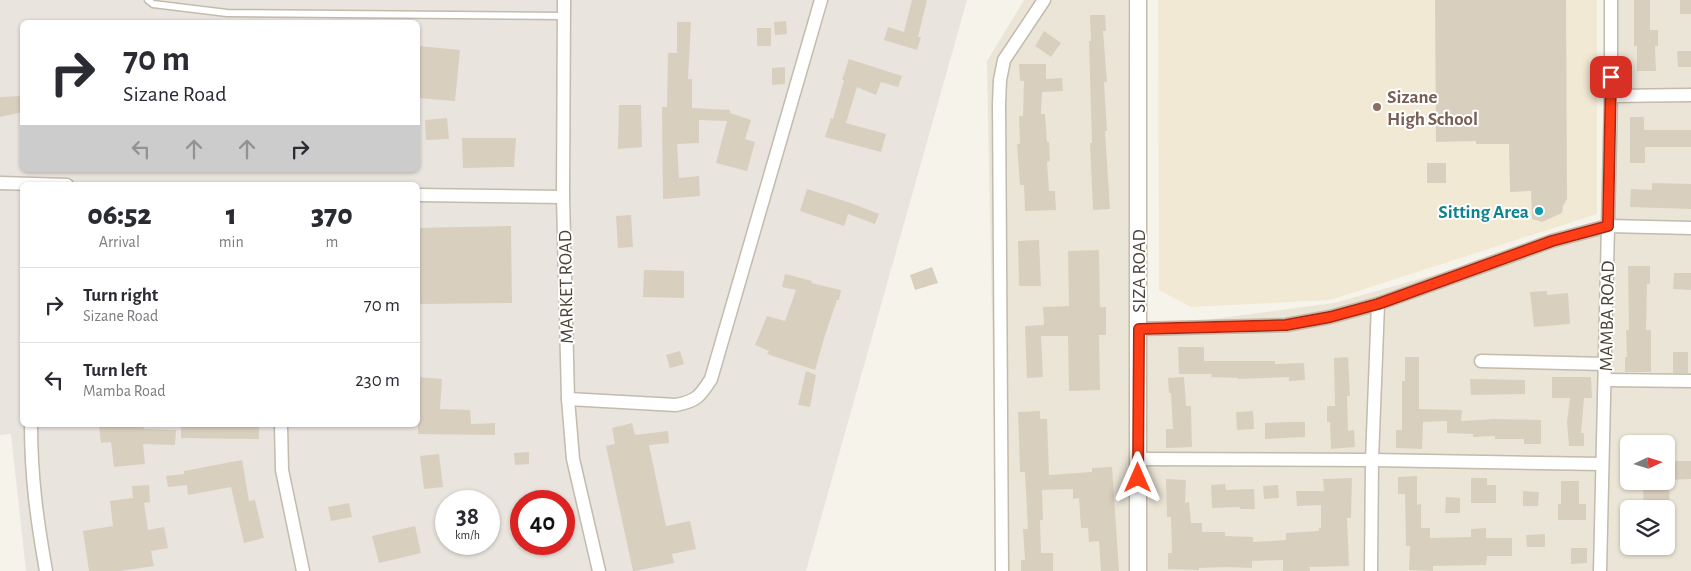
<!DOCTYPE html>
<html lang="en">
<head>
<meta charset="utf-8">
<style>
	body { margin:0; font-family:"Alegreya Sans",sans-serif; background:#f2f2f3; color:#2b2b33; height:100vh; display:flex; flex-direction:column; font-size:19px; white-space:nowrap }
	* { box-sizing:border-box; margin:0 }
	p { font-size:16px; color:#7c7c81 }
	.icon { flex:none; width:28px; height:28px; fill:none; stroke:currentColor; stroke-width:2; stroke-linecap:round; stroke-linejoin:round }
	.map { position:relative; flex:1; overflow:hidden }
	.panel { position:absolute; left:20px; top:182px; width:400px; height:245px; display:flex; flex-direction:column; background:#fff; border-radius:8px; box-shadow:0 1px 4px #0004 }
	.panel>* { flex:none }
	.banner { position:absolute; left:20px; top:20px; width:400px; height:152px; border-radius:8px; box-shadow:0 1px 4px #0004; background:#fff; color:#2b2b33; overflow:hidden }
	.needle { width:32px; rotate:86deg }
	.fabs { position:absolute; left:1620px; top:435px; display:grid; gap:10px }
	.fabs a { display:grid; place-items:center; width:55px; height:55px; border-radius:8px; background:#fff; box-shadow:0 1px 4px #0004; font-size:25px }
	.speed { position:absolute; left:435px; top:490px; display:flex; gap:10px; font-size:25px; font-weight:700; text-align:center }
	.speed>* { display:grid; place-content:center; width:65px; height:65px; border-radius:50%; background:#fff; box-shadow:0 1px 4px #0004; line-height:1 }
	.speed small { font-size:12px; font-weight:400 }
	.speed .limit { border:8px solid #d22; background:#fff; color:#111 }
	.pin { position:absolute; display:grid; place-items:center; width:42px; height:42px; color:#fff; margin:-21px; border-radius:10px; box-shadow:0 2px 8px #0006 }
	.me { position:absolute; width:55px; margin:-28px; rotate:0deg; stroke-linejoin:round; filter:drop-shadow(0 0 4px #0008) }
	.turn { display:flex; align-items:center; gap:18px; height:105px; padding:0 20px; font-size:22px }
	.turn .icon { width:65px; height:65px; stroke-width:2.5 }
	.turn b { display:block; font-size:35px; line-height:42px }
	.lanes { display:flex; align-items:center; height:48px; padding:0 20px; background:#0003; justify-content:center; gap:25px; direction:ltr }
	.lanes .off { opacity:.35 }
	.eta { display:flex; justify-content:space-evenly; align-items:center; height:85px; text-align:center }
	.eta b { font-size:30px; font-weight:800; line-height:35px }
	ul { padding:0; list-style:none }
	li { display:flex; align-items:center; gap:15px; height:75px; padding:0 20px; border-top:1px solid #e1e1e2 }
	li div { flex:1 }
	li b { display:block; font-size:19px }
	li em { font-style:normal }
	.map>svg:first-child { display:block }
</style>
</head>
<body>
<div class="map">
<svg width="1691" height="571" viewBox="0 0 1691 571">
	<rect width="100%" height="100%" fill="#f6f3ea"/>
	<!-- residential -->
	<path fill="#ebe5d7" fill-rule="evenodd" d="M1024,0h104l3,296 8,33 195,-26 274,-77 1,-226h82v571h-694l-10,-510zM1629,444h37v37h-37zM1629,509h37v37h-37z"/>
	<!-- industrial -->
	<path fill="#e9e4de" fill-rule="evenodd" d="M0,0h967l-161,571h-780l-15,-137 -11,1zM22,22h396v148h-396zM22,185h396v240h-396zM446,501h43v43h-43zM521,501h43v43h-43z"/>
	<!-- education -->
	<polygon fill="#f1e9d3" points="1158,0 1597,0 1597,214 1330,300 1191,307 1159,290"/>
	<!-- building -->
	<g fill="#d9cfbe">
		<polygon points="912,0 927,0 918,37 921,37 917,50 884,40 888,27 904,32"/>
		<polygon points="1435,0 1566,0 1567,199 1563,206 1562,213 1542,222 1532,219 1531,191 1510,192 1509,144 1476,144 1476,141 1436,142"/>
		<polygon points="1634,0 1650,0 1650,30 1658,30 1658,46 1655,46 1656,71 1637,71 1637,46 1634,46"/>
		<rect x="1680" y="0" width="11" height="14"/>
		<polygon points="1090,15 1105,15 1106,31 1103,31 1107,82 1104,82 1107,131 1105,131 1110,209 1093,210 1090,143 1092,143 1089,41 1091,41"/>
		<polygon points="786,21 787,34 775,35 774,22"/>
		<polygon points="677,22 691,22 688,79 692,79 692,108 730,110 730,113 751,120 745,139 755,142 747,171 716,163 727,121 699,120 699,143 677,144 679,178 699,176 700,196 663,199 662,107 667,107 668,53 677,53"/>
		<rect x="757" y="28" width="14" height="18"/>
		<polygon points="1044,31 1061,43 1051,57 1035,46"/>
		<polygon points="419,46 460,50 455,101 418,98"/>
		<polygon points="1677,51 1691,51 1691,67 1678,67"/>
		<polygon points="849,59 902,76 898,87 881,82 876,95 857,87 846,123 886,134 881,152 825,137 831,118 833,119 844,80 842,80"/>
		<polygon points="1019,64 1046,64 1046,79 1062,78 1063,91 1042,92 1041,114 1045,114 1047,142 1049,142 1050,161 1047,162 1049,191 1055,191 1056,210 1025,211 1024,185 1020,185 1017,144 1020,144 1019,116 1023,116 1024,81 1020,81"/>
		<polygon points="785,67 785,84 772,85 772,68"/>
		<polygon points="22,96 22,112 0,117 0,97"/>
		<polygon points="619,105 641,105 642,147 618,149"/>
		<polygon points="1630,117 1644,117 1644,130 1691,130 1691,147 1645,147 1645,163 1630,163"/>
		<polygon points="447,118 449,139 426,140 425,120"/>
		<polygon points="462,138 516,138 514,167 463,168"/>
		<rect x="1427" y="163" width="19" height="20"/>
		<polygon points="1652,183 1691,184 1691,209 1630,207 1631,189 1652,190"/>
		<polygon points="807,189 851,203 879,214 875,224 848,214 844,226 800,211"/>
		<polygon points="631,215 633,247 618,248 616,216"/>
		<polygon points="511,226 512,303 418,304 418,228"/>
		<polygon points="1039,240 1041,286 1019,286 1018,241"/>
		<polygon points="1099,250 1100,307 1106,307 1106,335 1099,335 1100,390 1069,391 1068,336 1041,336 1043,377 1027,378 1025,326 1044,325 1043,307 1069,306 1068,251"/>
		<polygon points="1628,266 1650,266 1650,284 1647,284 1646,330 1651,330 1651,372 1625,372 1625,357 1627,357 1626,330 1629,330"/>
		<polygon points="932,267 938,283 915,290 910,275"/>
		<polygon points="644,270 684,271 684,298 643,297"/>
		<polygon points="1674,273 1691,273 1691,290 1673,289"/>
		<polygon points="785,274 812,281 811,283 841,290 839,300 837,300 825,335 815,370 767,354 769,351 755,345 767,316 785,321 796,290 782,287"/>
		<polygon points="1547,291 1547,295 1568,293 1570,324 1534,327 1530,292"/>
		<polygon points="1178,347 1204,347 1204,361 1275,361 1275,364 1304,363 1305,380 1289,381 1289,377 1238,379 1238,378 1211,377 1212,374 1179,374"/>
		<polygon points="680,351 684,364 670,368 666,355"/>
		<rect x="1673" y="352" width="15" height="21"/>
		<polygon points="1348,357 1350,396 1347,396 1348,431 1354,430 1355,447 1331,449 1330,422 1327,422 1327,406 1335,406 1334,358"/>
		<polygon points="1405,357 1419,357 1419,409 1462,410 1461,421 1496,419 1541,420 1541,444 1524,444 1524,439 1495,439 1495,436 1473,437 1473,434 1447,433 1447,421 1423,422 1422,449 1396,448 1396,430 1402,430 1402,381 1405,381"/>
		<polygon points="806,371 816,375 810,407 798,405"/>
		<polygon points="418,377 442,379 440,409 470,410 471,424 495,423 495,435 418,434"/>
		<polygon points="1184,377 1186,406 1191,406 1192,447 1166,448 1166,429 1173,429 1171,393 1169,393 1168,378"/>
		<polygon points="1552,377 1591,377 1592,398 1584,398 1581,433 1584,433 1584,446 1569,446 1567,422 1570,398 1552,398"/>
		<polygon points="1470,379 1525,380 1525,394 1471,395"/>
		<polygon points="1040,411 1040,419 1047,419 1049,475 1092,472 1092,468 1112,467 1119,571 1101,571 1099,541 1089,542 1088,528 1081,528 1079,498 1073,499 1073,489 1042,490 1043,520 1040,520 1041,553 1053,553 1053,571 1021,571 1021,560 1025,560 1023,529 1028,529 1025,472 1020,472 1018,412"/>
		<polygon points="1253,411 1254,429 1237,430 1236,412"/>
		<polygon points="1291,422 1305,422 1305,437 1265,439 1265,423"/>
		<polygon points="632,423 635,435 668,431 669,443 649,445 666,526 690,521 696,549 672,554 674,563 635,571 633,571 606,446 615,444 612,428"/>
		<polygon points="99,425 143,425 144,429 176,430 175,445 143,444 145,464 114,467 111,442 101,443"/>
		<polygon points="181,425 238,425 259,427 259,439 181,438"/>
		<polygon points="529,452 529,464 515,465 514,453"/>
		<polygon points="439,454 443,487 424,489 420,456"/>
		<polygon points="242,460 249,501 255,500 264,538 244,543 231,487 188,495 187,485 168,487 166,476 184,474 184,471"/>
		<polygon points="1666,461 1691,461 1691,479 1666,480"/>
		<polygon points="1417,476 1417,505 1421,504 1421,528 1430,528 1430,538 1471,537 1471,529 1486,528 1486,538 1512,538 1512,556 1487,556 1486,565 1433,566 1433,571 1409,570 1410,546 1406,546 1405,494 1398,494 1398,477"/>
		<polygon points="1352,478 1351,518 1347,518 1349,566 1309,567 1310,571 1283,571 1283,560 1252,561 1252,568 1226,567 1199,568 1199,570 1168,569 1168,553 1172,553 1171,517 1167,517 1166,479 1186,480 1185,503 1189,502 1191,523 1202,523 1202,532 1225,532 1225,536 1253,537 1253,542 1286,540 1286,533 1319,531 1319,528 1321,528 1321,505 1297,506 1296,491 1324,491 1323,479"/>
		<polygon points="1471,478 1487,478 1487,485 1496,485 1496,503 1471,503"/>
		<polygon points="1561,481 1579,481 1579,504 1586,504 1586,520 1558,520 1558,504 1561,504"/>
		<polygon points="1225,484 1226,490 1254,489 1255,509 1240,509 1240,507 1212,508 1211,485"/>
		<polygon points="149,485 150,502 144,503 148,530 164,527 168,548 151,551 154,566 120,571 89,571 83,531 113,526 110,501 133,498 132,486"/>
		<polygon points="1278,485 1279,498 1264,499 1263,486"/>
		<polygon points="1643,488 1669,488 1670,509 1644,509"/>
		<polygon points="1523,491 1539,492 1538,506 1523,506"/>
		<polygon points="1446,497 1460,498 1460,513 1445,513"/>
		<polygon points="349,503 352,517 331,521 328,507"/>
		<polygon points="415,526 421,553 379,563 372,536"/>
		<polygon points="1545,534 1545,547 1527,547 1526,535"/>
		<polygon points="1571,548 1587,548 1587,563 1571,564"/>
	</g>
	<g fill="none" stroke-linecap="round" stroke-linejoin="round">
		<!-- service casing -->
		<g stroke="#c3bbab" stroke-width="9">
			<polyline id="service" points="148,0 153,4 227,13 564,16"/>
		</g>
		<!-- minor casing -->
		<g stroke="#c3bbab" stroke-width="15">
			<g id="minor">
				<polyline points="564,0 563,197 568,399 573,459 599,571"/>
				<polyline points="1611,96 1691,95"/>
				<polyline points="0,183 67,185"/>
				<polyline points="418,195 563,197"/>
				<polyline points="1139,329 1286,325 1330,317 1378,304 1552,241 1608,226 1691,228"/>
				<polyline points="1481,361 1605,364"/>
				<polyline points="1605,380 1691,381"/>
				<path d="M568,399l108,6c21,-4 24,-9 35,-26l110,-379"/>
				<path d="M31,425c0,52 6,95 15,146"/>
				<polyline points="281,425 282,470 303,571"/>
				<polyline points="1138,459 1372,460 1601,464"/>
				<polyline points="1002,571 999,103 1000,80 1004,60 1044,0"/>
				<polyline points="1371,571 1372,460 1378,304"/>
				<polyline points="1600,571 1611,96 1611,0"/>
			</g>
		</g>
		<!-- tertiary casing -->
		<g stroke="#c3bbab" stroke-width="19">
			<polyline id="tertiary" points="1138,0 1138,571"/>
		</g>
		<!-- service -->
		<use href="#service" stroke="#fff" stroke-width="6"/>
		<!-- minor -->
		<use href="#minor" stroke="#fff" stroke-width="12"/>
		<!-- tertiary -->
		<use href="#tertiary" stroke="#fff" stroke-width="16"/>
	</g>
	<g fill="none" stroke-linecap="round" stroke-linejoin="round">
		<!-- route casing -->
		<g stroke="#a62810" stroke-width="12">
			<polyline id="route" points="1138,478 1139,329 1286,325 1330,317 1378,304 1552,241 1608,226 1611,77"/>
		</g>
		<!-- route -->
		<use href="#route" stroke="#ff3e18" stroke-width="9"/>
	</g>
	<!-- markers -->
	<circle fill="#8d6e63" stroke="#fff" stroke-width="2" cx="1377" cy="107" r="5"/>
	<circle fill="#0f9aa8" stroke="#fff" stroke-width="2" cx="1539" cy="211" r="5"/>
	<g text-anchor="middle" stroke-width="4" stroke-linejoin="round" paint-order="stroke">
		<!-- education labels -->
		<g font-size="19" font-weight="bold" fill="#785e54" stroke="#fff" text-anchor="start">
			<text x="1387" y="103">Sizane<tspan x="1387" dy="22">High School</tspan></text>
		</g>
		<!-- culture labels -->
		<g font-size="19" font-weight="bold" fill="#0d838f" stroke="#fff" text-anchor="end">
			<text x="1529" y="218">Sitting Area</text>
		</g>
		<!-- street labels -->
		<g font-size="19" fill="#4b4437" stroke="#fff">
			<text transform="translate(1138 271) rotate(-90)" y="7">SIZA ROAD</text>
			<text transform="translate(565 287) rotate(-91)" y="7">MARKET ROAD</text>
			<text transform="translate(1606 316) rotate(-89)" y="7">MAMBA ROAD</text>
		</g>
	</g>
</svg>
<div class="fabs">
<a><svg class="needle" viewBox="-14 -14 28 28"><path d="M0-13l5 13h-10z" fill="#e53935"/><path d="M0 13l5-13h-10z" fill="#7c7c81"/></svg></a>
<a><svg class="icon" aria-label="layers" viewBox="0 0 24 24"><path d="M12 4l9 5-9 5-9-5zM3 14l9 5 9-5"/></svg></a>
</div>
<div class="speed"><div>38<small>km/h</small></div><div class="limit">40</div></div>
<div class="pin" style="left:1611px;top:77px;background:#d93025"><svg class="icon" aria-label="arrive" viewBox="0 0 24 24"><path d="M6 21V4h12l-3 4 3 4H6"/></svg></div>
<svg class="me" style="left:1138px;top:478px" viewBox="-20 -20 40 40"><path d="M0-17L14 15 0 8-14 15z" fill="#ff3e18" stroke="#fff" stroke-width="4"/></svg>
<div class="banner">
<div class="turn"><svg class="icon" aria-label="right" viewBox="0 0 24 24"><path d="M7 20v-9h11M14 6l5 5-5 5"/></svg><div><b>70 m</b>Sizane Road</div></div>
<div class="lanes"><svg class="icon off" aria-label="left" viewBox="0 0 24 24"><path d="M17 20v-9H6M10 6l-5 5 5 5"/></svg><svg class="icon off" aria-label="ahead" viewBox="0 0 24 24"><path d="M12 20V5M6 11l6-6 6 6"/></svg><svg class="icon off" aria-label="ahead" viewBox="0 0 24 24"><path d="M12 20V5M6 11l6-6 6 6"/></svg><svg class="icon" aria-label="right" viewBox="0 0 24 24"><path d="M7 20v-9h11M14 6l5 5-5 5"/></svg></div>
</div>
<section class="panel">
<div class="eta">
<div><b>06:52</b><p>Arrival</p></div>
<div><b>1</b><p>min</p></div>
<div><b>370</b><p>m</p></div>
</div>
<ul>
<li><svg class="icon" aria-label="right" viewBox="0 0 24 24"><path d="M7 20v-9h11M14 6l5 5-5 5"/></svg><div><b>Turn right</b><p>Sizane Road</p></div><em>70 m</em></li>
<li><svg class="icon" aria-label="left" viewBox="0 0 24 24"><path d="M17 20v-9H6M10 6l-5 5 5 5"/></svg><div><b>Turn left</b><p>Mamba Road</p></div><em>230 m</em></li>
</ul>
</section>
</div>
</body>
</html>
